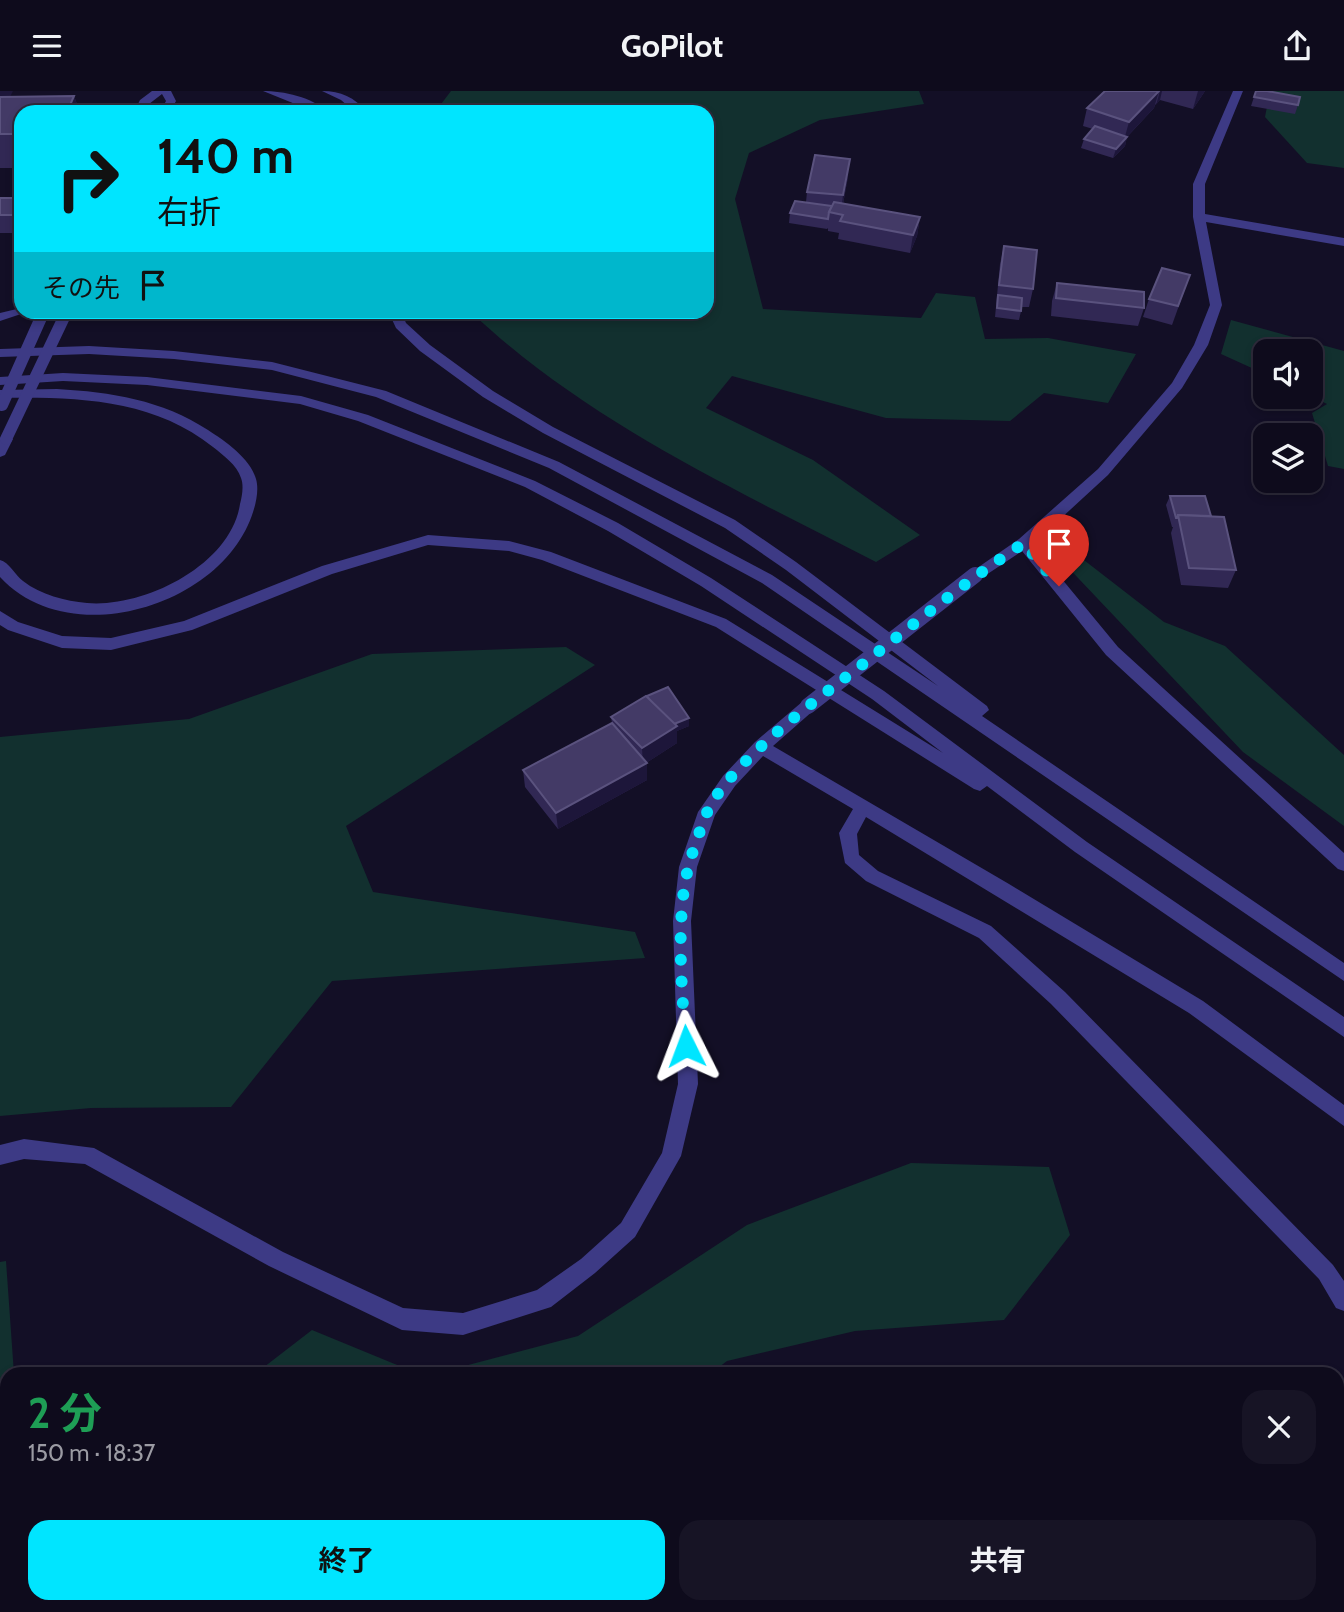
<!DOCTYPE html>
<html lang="ja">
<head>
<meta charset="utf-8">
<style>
	body { margin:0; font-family:Cabin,"Noto Sans JP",sans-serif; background:#171425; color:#f1f3f6; height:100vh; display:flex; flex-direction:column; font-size:26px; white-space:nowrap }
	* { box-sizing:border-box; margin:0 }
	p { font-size:23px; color:#9b9ba3 }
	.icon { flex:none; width:38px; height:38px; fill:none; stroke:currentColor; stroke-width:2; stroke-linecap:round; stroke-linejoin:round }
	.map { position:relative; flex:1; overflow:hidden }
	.panel { position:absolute; left:0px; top:1276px; width:1344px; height:247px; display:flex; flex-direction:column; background:#0e0b1c; border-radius:21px 21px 0 0; box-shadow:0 4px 10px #0003,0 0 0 2px #2e2b3b }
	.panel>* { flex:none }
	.top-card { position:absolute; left:14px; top:14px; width:700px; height:214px; border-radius:21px; box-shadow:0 4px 10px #0003,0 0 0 2px #2e2b3b; background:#00e5ff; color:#111; overflow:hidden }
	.fabs { position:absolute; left:1253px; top:248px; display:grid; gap:14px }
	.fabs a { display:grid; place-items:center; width:70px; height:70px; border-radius:14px; background:#0e0b1c; box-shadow:0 4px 10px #0003,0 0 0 2px #2e2b3b; font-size:35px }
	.pin { position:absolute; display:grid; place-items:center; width:60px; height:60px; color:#fff; margin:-72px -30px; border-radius:50% 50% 50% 0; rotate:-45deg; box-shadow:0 0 7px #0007 }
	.pin .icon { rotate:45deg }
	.me { position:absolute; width:77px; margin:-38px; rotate:357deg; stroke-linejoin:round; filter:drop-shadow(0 0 5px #0008) }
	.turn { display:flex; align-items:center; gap:24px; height:147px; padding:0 28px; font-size:32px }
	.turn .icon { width:91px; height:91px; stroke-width:2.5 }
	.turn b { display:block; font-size:49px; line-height:60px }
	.then { display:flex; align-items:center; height:66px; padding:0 28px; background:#0003; gap:14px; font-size:26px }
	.round { display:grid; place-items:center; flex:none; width:74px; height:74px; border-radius:21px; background:#171425 }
	.head { display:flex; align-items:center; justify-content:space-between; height:119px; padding:0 28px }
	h1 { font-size:42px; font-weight:700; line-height:52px; color:#1e9e55 }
	.cta { display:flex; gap:14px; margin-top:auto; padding:14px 28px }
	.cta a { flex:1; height:80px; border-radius:21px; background:#00e5ff; color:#111; font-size:28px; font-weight:700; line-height:80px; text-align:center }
	.cta a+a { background:#171425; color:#f1f3f6 }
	header { display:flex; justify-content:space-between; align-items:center; height:91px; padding:0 28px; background:#0e0b1c; font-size:32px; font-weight:700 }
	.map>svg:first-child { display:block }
</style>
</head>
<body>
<header><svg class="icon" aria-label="menu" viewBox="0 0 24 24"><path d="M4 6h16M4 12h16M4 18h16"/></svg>GoPilot<svg class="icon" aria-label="share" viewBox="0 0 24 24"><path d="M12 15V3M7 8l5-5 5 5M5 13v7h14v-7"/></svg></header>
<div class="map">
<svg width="1344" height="1521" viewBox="0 0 1344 1521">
	<rect width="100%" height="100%" fill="#130f26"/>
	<!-- green -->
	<g fill="#12302f">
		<path d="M451,0h468l5,13 -104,16 -71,33 -14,46 28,110 158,9 15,-25 39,4 10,42 63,-1 88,16 -28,49 -64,-10 -34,28 -124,-3 -154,-42 -26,32 107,52 107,75 -44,27c-141,-73 -289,-140 -405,-250l236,-1v-199h-272z"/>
		<polygon points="1270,0 1344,0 1344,77 1307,72 1265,26"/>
		<polygon points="1231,229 1344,260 1344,378 1328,375 1312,322 1327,313 1311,305 1311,261 1265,261 1265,283 1221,263"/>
		<polygon points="1071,459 1164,531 1225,555 1344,664 1344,735 1243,661 1061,469"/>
		<polygon points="566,556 595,574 346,735 373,801 635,841 645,867 332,890 231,1016 91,1017 0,1025 0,646 189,628 372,563"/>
		<polygon points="911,1072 1049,1076 1070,1144 1004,1229 855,1240 727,1270 710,1283 434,1283 578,1245 747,1134"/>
		<polygon points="6,1170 14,1283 7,1283 7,1516 658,1516 661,1521 0,1521 0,1171"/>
		<polygon points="312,1239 419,1283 255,1283"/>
	</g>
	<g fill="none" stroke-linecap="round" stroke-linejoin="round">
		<!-- minor -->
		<g fill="#3d3a85" fill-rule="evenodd">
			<polygon points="152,0 171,0 176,10 170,21 160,21 166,10 162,3 149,13 144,21 134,21 140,9"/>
			<path d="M263,0c20,0 50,6 64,21h-12z"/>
			<path d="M322,0c19,0 32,6 45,21h-12l-14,-12z"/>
			<polygon points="1233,0 1243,0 1205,93 1205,123 1344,147 1344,155 1206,131 1222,214 1208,254 1182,297 1108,384 1033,453 1118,556 1344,762 1344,780 1338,778 1106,564 1022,460 980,488 975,489 967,484 1019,448 1098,378 1172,292 1194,254 1210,214 1193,126 1193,93"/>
			<polygon points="21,217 21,220 30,220 0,230 0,222"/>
			<polygon points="388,220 401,220 406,232 430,254 493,300 553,336 735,429 796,471 987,615 989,619 982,625 1344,872 1344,890 762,492 549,377 376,306 272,279 174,268 89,263 0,266 0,258 89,255 174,260 272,271 386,300 559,371 772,484 938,595 786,479 725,437 543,342 483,306 420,260 396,237"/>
			<polygon points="63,282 147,286 301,305 368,324 535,390 618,432 711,487 884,600 1087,751 1344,926 1344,946 1075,761 987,695 980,700 974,698 716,536 542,469 509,460 428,454 332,483 192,539 111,559 62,557 8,539 0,534 0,520 18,531 62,545 111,547 184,530 322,475 428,444 509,450 551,461 726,528 943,662 872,608 701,495 608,440 525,396 358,330 300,313 147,294 63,290 0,294 0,286"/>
			<path d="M57,298c54,3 105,11 151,41 17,11 42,28 48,49 4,13 -2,33 -8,46 -38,84 -181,125 -248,52v-17c9,2 15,15 23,21 18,14 42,20 64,22 57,5 144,-38 153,-99 2,-8 4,-18 1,-26 -4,-13 -18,-23 -28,-31 -62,-49 -138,-50 -213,-49v-8z"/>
			<polygon points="6,343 13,348 5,364 0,366 0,347"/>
			<polygon points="808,609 814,611 816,615 814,619 773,655 1009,793 1203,910 1344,1014 1344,1035 1189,922 866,726 857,743 859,764 878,780 991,835 1065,901 1333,1174 1344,1190 1344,1220 1336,1217 1319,1188 1051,913 979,847 866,790 845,772 839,742 853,718 763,665 735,695 715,724 697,776 691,830 698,993 681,1065 635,1146 595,1182 551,1216 463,1244 402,1239 269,1175 85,1073 24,1068 0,1074 0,1054 24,1048 94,1057 283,1161 403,1217 463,1222 537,1199 581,1168 621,1132 662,1062 678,993 673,830 679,776 698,721 723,685 755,651 802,611"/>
			<polygon points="1344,1446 1344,1503 1337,1506 1337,1449"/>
			<polygon points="1337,1506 1344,1516 1343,1521 1319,1521 1320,1516 1337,1516"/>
		</g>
		<!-- minor-bridge-far1 -->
		<g stroke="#3d3a85" stroke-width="12">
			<polyline points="2,314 44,220"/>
			<polyline points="6,348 67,220"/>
		</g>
		<!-- minor-bridge -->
		<polyline stroke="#3d3a85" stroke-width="16" points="808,615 975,484"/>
	</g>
	<!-- wall -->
	<g fill="#312854">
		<polygon points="0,0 10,6 74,5 80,21 21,21 21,77 0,77"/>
		<polygon points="1105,0 1205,0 1193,18 1160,9 1155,14 1154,17 1127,46 1125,55 1113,67 1081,57 1084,48 1093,38 1083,35 1087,17"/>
		<polygon points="1256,0 1298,14 1295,23 1251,15"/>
		<polygon points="848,86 843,113 920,126 917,145 910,162 838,148 839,142 828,140 828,137 827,138 789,132 790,122 806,111 807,101"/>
		<rect x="0" y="107" width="21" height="35"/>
		<polygon points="1004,155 1033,198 1029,216 1022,216 1019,229 995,226 1000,173"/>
		<polygon points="1190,184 1172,234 1143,226 1149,208"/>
		<polygon points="1057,192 1144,217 1138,235 1051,225 1052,210"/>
		<polygon points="1170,405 1211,425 1236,479 1228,497 1181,494 1171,442 1173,436 1172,436 1166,414"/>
		<polygon points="647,605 689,635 677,640 677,652 646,672 647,689 558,738 525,696 523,679 612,632 611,626 647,607"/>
		<polygon points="1201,1516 1275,1516 1274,1521 1199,1521"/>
	</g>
	<!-- shaded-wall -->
	<g fill="#1d163a">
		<polygon points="0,0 13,0 0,26"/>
		<polygon points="1159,0 1154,17 1124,49 1129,31"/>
		<polygon points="1160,0 1162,0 1160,9 1156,14"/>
		<polygon points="1198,0 1205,0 1193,18"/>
		<polygon points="74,5 80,21 67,21"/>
		<polygon points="1127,46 1125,55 1113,67 1116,58"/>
		<polygon points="850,68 848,86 841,122 843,104"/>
		<polygon points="920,126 917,145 910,162 913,144"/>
		<polygon points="689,627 689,635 677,640 677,652 643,674 642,657 668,635"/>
		<polygon points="647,672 647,689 558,738 556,722"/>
	</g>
	<!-- building -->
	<g fill="#433a66" stroke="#5a527e" stroke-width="2">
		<polygon points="1105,0 1159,0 1129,31 1087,17"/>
		<polygon points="1256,0 1267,0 1300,6 1298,14 1254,6"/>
		<polygon points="74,5 67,21 21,21 21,43 0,43 0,6"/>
		<polygon points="1095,35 1127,46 1116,58 1084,48"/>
		<polygon points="815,64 850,68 843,104 807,101"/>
		<rect x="0" y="107" width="21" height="17"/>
		<polygon points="795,110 832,115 829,121 828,128 790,122"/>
		<polygon points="834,111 920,126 913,144 840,130 843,124 829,121"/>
		<polygon points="1004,155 1037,159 1033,198 999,194"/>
		<polygon points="1162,177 1190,184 1178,215 1149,208"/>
		<polygon points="1057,192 1144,201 1144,217 1056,207"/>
		<polygon points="998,204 1022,207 1021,220 997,217"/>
		<polygon points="1170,405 1205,405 1211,425 1178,424 1177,427 1176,427"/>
		<polygon points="1178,424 1224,426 1236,479 1189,477"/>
		<polygon points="668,596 689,627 674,633 652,612 647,605"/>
		<polygon points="646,605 677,635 642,657 611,626"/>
		<polygon points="612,632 647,672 556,722 523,679"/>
		<polygon points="1213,1516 1275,1516 1274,1521 1211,1521"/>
	</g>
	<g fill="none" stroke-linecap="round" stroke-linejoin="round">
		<!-- route -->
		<path stroke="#00e5ff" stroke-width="12" stroke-dasharray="0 21.6" d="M686,955c-4,-52 -11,-131 3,-181 4,-16 11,-34 17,-50 19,-48 106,-112 148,-144 56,-44 111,-89 170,-128l35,43"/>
	</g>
</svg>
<div class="fabs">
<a><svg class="icon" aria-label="sound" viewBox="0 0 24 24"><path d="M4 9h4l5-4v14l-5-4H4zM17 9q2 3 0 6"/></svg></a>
<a><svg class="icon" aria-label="layers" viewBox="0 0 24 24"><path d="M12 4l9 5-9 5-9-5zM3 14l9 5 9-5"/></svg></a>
</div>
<div class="pin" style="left:1059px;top:495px;background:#d93025"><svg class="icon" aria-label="arrive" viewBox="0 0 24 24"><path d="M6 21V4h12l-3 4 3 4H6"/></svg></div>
<svg class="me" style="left:686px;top:955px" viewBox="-20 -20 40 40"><path d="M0-17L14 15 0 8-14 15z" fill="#00e5ff" stroke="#fff" stroke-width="4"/></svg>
<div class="top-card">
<div class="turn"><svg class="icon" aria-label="right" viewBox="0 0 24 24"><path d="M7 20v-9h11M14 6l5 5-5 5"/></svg><div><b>140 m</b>右折</div></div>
<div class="then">その先<svg class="icon" aria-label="arrive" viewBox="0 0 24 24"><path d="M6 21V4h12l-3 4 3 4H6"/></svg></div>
</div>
<section class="panel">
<div class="head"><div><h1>2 分</h1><p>150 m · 18:37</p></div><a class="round"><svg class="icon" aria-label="close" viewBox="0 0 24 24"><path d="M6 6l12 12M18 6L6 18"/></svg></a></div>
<div class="cta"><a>終了</a><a>共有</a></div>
</section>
</div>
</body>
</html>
